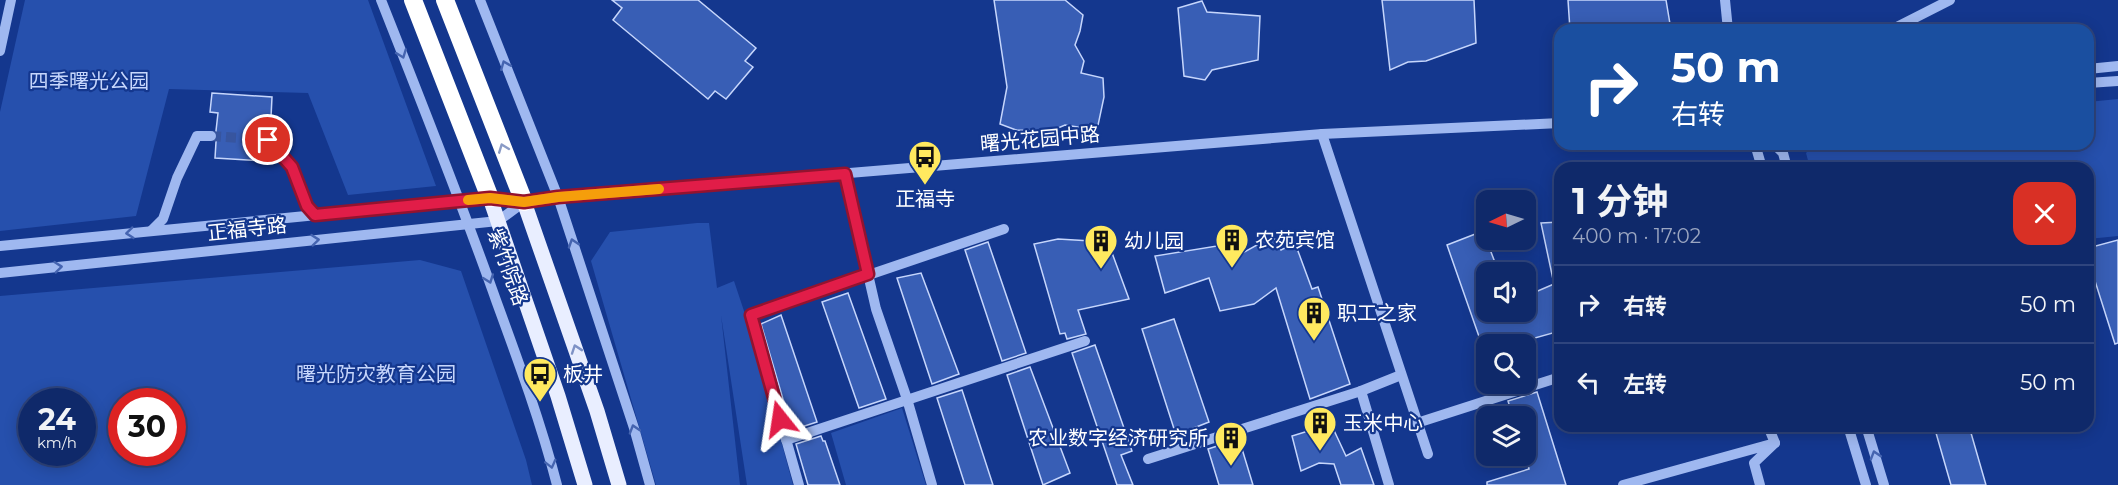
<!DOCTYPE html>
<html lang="zh">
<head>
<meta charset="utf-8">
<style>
	body { margin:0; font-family:Montserrat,"Noto Sans SC",sans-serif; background:#183170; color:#f1f3f6; height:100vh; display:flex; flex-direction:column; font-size:22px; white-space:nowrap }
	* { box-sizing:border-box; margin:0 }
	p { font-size:20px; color:#9ba6c1 }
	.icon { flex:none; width:33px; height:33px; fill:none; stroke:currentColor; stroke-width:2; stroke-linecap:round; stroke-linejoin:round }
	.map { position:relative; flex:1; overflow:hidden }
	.sheet { position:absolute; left:1554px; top:162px; width:540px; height:270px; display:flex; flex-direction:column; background:#0f296a; border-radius:18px; box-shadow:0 3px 15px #0003,0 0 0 2px #2f457e }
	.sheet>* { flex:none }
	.guide { position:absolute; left:1554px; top:24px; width:540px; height:126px; border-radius:18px; box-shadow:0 3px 15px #0003,0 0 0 2px #2f457e; background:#1a4fa0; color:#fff; overflow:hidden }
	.needle { width:39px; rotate:265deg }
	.controls { position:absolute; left:1476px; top:190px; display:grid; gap:12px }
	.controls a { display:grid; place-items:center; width:60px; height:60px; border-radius:12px; background:#0f296a; box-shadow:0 3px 15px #0003,0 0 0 2px #2f457e; font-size:30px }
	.speed { position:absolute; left:18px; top:388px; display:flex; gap:12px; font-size:30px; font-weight:700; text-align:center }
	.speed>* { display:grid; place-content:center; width:78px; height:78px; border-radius:50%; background:#0f296a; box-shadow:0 3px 15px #0003,0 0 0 2px #2f457e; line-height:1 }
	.speed small { font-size:15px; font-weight:400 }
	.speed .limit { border:9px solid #d22; background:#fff; color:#111 }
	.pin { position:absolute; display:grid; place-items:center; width:51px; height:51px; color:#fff; margin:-26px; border:3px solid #fff; border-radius:50%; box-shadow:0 2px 6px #0007 }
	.me { position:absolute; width:66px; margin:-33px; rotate:345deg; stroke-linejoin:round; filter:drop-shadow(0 0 4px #0008) }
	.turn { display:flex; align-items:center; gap:21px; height:126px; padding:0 18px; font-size:27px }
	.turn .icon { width:78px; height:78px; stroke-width:2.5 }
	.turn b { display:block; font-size:42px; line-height:51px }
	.round { display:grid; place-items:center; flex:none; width:63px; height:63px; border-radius:18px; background:#183170 }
	.overview { display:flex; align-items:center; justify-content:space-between; height:102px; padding:0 18px }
	h1 { font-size:36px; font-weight:700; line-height:45px }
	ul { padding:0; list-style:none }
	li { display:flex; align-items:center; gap:18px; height:78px; padding:0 18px; border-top:2px solid #2f457e }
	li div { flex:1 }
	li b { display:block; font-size:22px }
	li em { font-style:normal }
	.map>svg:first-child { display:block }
</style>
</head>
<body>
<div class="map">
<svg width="2118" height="485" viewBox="0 0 2118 485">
	<rect width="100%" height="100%" fill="#14378e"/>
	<!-- green -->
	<g fill="#2650ad" fill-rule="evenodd">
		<polygon points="25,0 368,0 436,186 348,195 308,93 169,89 136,216 0,231 0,112"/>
		<polygon points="2118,99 2118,236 2088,239 2088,168 1810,168 1806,153 1815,144 2088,144 2088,102"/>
		<polygon points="697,223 709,223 717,288 734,281 755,344 793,485 747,485 721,315 740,485 656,485 591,261 610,232"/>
		<path d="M420,260l41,11 65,189 6,25h-532v-189zM32,402h50v51h-50zM122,402h50v51h-50z"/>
		<polygon points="902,408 926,485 846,485 831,433"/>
	</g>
	<!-- building -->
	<g fill="#385eb5" stroke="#c6d6fc" stroke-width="1.5">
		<polygon points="612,0 698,0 756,48 745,61 753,67 726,99 715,91 708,99 613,20 622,8"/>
		<polygon points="994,0 1065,0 1083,15 1080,31 1075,45 1084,61 1081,73 1103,78 1104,97 1097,130 1065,125 1051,131 1016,130 1000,124 1007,87"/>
		<polygon points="1382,0 1474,0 1476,43 1426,61 1408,62 1390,70"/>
		<polygon points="1568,0 1666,0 1671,30 1570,30"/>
		<polygon points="1202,1 1207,12 1260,16 1258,60 1212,70 1205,80 1184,76 1178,8"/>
		<polygon points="212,93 272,97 271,117 265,116 264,134 261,138 263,146 263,161 215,158 216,142 218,137 216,131 218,113 210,112"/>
		<polygon points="1560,222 1560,331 1510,345 1482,345 1447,245 1483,231 1499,273 1486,273 1486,312 1526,312 1526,296 1554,284 1541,223"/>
		<polygon points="1273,236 1281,250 1295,243 1312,289 1318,287 1350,384 1310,399 1276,288 1254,304 1220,311 1209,278 1165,293 1155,256 1223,245 1230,260"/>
		<polygon points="1058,239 1108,242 1129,299 1078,310 1086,334 1067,339 1065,333 1060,334 1034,244"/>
		<polygon points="2118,240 2118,343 2115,344 2088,259 2088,248"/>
		<polygon points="988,242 1026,353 1002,361 965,250"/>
		<polygon points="921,273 959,374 932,384 897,278"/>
		<polygon points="848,293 886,399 859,408 822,302"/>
		<polygon points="781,315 817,422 792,430 761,324"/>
		<polygon points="1174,319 1209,422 1176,435 1142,329"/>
		<polygon points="1095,345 1132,451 1121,455 1133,485 1117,485 1072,353"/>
		<polygon points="1030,367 1070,473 1043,485 1007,375"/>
		<polygon points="962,390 993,485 965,485 937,398"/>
		<polygon points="1537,392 1566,485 1487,485 1487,482 1529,469 1526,457 1526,417 1513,417 1508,401"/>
		<polygon points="1331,424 1346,456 1361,448 1374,485 1341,485 1334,464 1319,463 1301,471 1292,436"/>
		<polygon points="1934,426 1969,426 1986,485 1951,485"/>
		<polygon points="821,436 823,441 825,441 840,485 808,485 796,444"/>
		<polygon points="1239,439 1253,485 1219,485 1208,449"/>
	</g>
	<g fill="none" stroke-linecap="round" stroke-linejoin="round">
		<!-- minor-tunnel -->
		<polyline stroke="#37559f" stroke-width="10" stroke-dasharray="10 5" stroke-linecap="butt" points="211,136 268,140"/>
		<!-- minor -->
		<g stroke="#9fb8f0" stroke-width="10">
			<path d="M381,0c40,101 80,201 116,303 22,60 44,120 60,182"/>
			<polyline points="480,0 558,197 634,428 650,485"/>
			<polyline points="1725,0 1728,30"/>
			<polyline points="1891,30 1950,0"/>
			<polyline points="0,51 11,0"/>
			<polyline points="2088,69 2118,66"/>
			<polyline points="2088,83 2118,81"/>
			<polyline points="1322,134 1428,454"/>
			<polyline points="268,140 292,167 307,206 315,215"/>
			<polyline points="1755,144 1762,168"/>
			<polyline points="1774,144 1783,153 1787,168"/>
			<polyline points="845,174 876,309 907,399 932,485"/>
			<polyline points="151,231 163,219 177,178 197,136 211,136"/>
			<polyline points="0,246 490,198 524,202 558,197 1322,134 1560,123"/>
			<polyline points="0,273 498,221 524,202"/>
			<polyline points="1417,423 1560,377"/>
			<polyline points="1768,426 1775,443"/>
			<polyline points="1848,426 1866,485"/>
			<polyline points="1866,426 1884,485"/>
			<polyline points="786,440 1085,341"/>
			<polyline points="1148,459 1361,391"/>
			<polyline points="799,485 751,315 1004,229"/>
			<polyline points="1389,485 1361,391 1401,375"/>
			<polyline points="1623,485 1775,443 1754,463 1760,485"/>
		</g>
		<!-- major -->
		<g stroke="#e9eeff" stroke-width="15">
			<polyline points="490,198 558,396 585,485"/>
			<polyline points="524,202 597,411 619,485"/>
		</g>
		<!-- highway -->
		<g stroke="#fff" stroke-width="18">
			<polyline points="413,0 490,198"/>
			<polyline points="445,0 524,202"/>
		</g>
	</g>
	<!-- one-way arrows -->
	<defs><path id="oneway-chevron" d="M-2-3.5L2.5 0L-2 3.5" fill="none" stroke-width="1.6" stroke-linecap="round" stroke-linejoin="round" transform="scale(1.5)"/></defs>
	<g stroke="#4564b0">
		<use href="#oneway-chevron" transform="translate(402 54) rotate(69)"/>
		<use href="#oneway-chevron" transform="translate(505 65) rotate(-112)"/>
		<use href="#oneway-chevron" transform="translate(130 233) rotate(174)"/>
		<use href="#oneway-chevron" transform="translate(315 240) rotate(-6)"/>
		<use href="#oneway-chevron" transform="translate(573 243) rotate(-108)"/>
		<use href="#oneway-chevron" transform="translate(58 267) rotate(-6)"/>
		<use href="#oneway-chevron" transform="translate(489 279) rotate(70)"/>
		<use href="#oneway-chevron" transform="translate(634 429) rotate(-107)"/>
		<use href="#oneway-chevron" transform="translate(1875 455) rotate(-107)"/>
		<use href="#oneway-chevron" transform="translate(551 464) rotate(76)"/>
	</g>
	<use stroke="#8a9bc6" href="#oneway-chevron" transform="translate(503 148) rotate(-111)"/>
	<use stroke="#7e92c6" href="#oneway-chevron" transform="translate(576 349) rotate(-109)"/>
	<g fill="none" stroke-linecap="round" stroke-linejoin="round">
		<!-- route casing -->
		<g stroke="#92132f" stroke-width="15">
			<polyline id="route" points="268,140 292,167 307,206 315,215 490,198 524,202 558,197 845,174 868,274 751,315 780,419"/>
		</g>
		<!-- route -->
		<use href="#route" stroke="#e11d48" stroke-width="10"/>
		<!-- slow -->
		<polyline stroke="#f59e0b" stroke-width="10" points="468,200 490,198 524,202 558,197 659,189"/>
	</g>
	<!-- icons -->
	<defs>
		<g id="bus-pin" transform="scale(1.725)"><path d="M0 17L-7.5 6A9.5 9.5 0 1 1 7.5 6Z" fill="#ffe95f" stroke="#14378e"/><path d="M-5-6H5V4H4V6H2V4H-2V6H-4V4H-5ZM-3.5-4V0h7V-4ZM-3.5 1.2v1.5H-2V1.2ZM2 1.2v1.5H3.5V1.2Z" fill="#111"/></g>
		<g id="building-pin" transform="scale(1.725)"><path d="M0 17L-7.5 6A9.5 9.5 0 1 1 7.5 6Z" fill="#ffe95f" stroke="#14378e"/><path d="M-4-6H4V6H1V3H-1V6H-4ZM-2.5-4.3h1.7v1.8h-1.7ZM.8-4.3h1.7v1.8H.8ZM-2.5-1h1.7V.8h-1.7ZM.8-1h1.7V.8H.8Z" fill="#111"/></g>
	</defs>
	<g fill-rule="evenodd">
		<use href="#bus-pin" x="925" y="157"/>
		<use href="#building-pin" x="1232" y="240"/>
		<use href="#building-pin" x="1101" y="241"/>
		<use href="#building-pin" x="1314" y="313"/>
		<use href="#bus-pin" x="540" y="374"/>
		<use href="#building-pin" x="1320" y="423"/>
		<use href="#building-pin" x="1231" y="438"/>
	</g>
	<g text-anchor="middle" stroke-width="4.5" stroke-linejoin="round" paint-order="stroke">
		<!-- park labels -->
		<g font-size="20" fill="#c6d6fc" stroke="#14378e">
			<text x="89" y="88">四季曙光公园</text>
			<text x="376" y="381">曙光防灾教育公园</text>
		</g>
		<!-- street labels -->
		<g font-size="20" fill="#fff" stroke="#14378e">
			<text transform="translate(1040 139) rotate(-5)" y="7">曙光花园中路</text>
			<text transform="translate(247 229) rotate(-6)" y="7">正福寺路</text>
			<text transform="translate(508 267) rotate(70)" y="7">紫竹院路</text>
		</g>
		<!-- poi labels -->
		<g font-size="20" fill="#fff" stroke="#14378e" text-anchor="start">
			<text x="925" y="206" text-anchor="middle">正福寺</text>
			<text x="1255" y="247">农苑宾馆</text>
			<text x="1124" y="248">幼儿园</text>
			<text x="1337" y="320">职工之家</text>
			<text x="563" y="381">板井</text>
			<text x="1343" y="430">玉米中心</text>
			<text x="1208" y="445" text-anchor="end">农业数字经济研究所</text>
		</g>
	</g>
</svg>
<div class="controls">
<a><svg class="needle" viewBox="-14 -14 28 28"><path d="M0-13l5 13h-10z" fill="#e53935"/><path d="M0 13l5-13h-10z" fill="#9ba6c1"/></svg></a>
<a><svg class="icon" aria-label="sound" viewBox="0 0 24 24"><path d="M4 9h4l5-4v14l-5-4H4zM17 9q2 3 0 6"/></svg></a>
<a><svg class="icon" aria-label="search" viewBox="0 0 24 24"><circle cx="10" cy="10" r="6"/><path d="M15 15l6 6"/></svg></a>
<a><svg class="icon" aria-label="layers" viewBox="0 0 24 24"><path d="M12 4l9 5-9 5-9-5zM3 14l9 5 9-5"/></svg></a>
</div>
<div class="speed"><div>24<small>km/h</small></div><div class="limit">30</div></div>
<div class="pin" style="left:268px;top:140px;background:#d93025"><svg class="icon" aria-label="arrive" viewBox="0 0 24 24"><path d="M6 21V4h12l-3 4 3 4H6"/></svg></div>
<svg class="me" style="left:780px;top:419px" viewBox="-20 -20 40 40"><path d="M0-17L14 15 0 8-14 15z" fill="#e11d48" stroke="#fff" stroke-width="4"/></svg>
<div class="guide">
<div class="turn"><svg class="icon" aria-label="right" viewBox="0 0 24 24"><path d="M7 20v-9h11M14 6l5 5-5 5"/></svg><div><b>50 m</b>右转</div></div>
</div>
<section class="sheet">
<div class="overview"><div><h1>1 分钟</h1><p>400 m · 17:02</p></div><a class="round" style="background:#d93025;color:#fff"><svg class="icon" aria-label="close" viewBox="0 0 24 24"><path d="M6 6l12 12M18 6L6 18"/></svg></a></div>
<ul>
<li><svg class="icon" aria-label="right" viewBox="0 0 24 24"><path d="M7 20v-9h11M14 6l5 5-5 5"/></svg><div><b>右转</b></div><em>50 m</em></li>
<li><svg class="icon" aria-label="left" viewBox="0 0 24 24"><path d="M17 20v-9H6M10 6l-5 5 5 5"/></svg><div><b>左转</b></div><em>50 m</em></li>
</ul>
</section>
</div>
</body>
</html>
